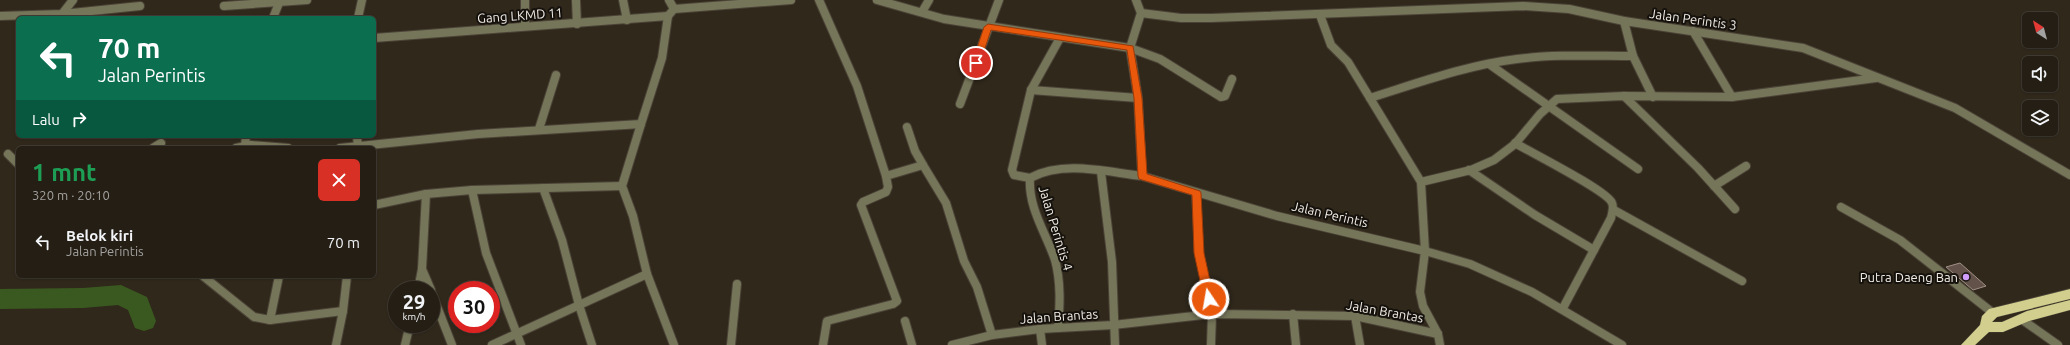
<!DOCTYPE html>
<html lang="id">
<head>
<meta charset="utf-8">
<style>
	body { margin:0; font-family:Ubuntu,sans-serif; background:#2c271d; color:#f1f3f6; height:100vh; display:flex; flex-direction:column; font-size:15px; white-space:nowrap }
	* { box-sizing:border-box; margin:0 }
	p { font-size:13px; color:#a3a2a0 }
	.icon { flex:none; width:22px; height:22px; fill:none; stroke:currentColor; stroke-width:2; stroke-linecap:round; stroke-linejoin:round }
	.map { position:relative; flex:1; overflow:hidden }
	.details { position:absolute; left:16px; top:146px; width:360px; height:132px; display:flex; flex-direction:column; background:#241e14; border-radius:6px; box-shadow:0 1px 3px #0004,0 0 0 1px #413c34 }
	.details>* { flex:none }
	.top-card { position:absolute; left:16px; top:16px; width:360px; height:122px; border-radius:6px; box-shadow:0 1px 3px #0004,0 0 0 1px #413c34; background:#0b6e4f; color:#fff; overflow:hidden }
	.needle { width:26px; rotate:324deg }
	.tools { position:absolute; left:2022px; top:12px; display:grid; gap:8px }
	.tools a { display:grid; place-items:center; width:36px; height:36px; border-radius:6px; background:#241e14; box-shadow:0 1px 3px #0004,0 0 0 1px #413c34; font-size:20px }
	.speed { position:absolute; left:388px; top:281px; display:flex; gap:8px; font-size:20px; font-weight:700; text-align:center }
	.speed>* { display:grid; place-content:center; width:52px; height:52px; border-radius:50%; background:#241e14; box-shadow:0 1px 3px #0004,0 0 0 1px #413c34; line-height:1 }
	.speed small { font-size:10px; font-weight:400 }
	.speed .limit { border:6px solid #d22; background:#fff; color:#111 }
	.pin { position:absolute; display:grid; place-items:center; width:34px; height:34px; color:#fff; margin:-17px; border:2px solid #fff; border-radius:50%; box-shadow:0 1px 4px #0007 }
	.me { position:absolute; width:44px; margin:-22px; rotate:348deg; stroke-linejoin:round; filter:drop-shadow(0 0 3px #0008) }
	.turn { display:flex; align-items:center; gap:14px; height:84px; padding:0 16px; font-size:18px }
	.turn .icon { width:52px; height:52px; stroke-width:2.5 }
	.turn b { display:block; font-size:28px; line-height:34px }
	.then { display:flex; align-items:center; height:38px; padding:0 16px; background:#0003; gap:8px; font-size:15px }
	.round { display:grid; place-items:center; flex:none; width:42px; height:42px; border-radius:6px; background:#2c271d }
	.headline { display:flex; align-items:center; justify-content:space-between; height:68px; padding:0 16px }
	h1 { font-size:24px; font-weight:600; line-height:30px; color:#1e9e55 }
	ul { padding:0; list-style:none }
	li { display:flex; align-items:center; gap:12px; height:56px; padding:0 16px }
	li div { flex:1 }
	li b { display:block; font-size:15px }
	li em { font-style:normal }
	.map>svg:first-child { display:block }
</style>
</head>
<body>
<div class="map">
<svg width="2070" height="345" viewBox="0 0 2070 345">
	<rect width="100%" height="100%" fill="#30281b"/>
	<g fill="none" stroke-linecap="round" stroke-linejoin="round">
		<!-- river -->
		<polygon fill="#3a5920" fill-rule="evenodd" points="121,285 147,297 156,321 153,328 144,331 135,328 128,310 118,305 83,308 0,309 0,289 83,288"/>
	</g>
	<!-- building -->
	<polygon fill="#625249" stroke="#a19086" points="1960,263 1986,286 1973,290 1946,267"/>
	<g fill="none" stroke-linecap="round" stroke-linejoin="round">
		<!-- minor casing -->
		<g stroke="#4b4337" stroke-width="10">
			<g id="minor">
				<polyline points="525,0 525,26"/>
				<polyline points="576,0 577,24"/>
				<polyline points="623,0 627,20"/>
				<polyline points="819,0 857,86 886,176 923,165 946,203 964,261 977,287 992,335"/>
				<polyline points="1136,0 1141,13 1130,48 1160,59 1221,97 1225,96 1232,79"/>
				<polyline points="224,6 307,0"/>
				<polyline points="922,12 929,0"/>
				<polyline points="1141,13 1181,18 1211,18 1523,6 1569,9 1624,21 1803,48 1955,108 2070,175"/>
				<polyline points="62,14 140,6"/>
				<polyline points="1320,15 1331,45 1348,62 1421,182 1425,251 1420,292 1423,306 1438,334 1440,345"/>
				<polyline points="0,16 62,14 73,0"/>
				<polyline points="273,18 279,3"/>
				<polyline points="1693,31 1732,97"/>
				<polyline points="374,38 668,16"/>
				<polyline points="1633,56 1653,97"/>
				<polyline points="1489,64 1638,169"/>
				<polyline points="1031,90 1138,98"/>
				<polyline points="1624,96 1698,168 1735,209"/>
				<path d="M1370,98c48,-15 97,-33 147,-39 39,-5 77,-3 116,-3l-9,-35"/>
				<polyline points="960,104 999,0"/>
				<polyline points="907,127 915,151 923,165"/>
				<polyline points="539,129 556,75"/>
				<path d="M1515,143c15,9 93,48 97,60 2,4 0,11 -1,15l-48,90"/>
				<polyline points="245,146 246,136"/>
				<polyline points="153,148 161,143"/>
				<polyline points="236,148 251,145 288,148"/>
				<polyline points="340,148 478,134 641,124 662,58 668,16 674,9"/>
				<polyline points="8,154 18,164"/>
				<polyline points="1469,170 1535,215 1594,250"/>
				<polyline points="1101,172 1112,262 1115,345"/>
				<polyline points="1030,178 1014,175 1012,170 1031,90 1060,38"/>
				<polyline points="1421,182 1471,170 1494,160 1515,144 1540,114 1557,99 1624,96 1732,97 1876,78"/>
				<polyline points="1714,186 1746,166"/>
				<polyline points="543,188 562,240 579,305 592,345"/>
				<polyline points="472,190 486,253 521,345"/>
				<polyline points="1196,193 1199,253 1212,314 1211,345"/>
				<polyline points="374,205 426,194 472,190 622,186"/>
				<polyline points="1841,207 1900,240 1993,313"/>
				<polyline points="1614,210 1742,281"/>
				<polyline points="422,269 431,290"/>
				<polyline points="647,274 674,345"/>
				<polyline points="203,276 254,317 270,320 343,311"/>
				<polyline points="418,290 422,269 426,194"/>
				<polyline points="431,291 452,345"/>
				<polyline points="1293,314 1296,345"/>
				<polyline points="1355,316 1360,345"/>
				<polyline points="2021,319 2058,345"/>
				<polyline points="270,320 279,276"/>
				<polyline points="905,321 912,345"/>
				<path d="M1058,328c2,-23 3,-46 -3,-68 -9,-27 -27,-52 -25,-82 34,-18 76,-6 112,-2"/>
				<polyline points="1040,329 1042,345"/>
				<polyline points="405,345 410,324"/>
				<polyline points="492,345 647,274 633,216 622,186 641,124"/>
				<polyline points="731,345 737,284"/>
				<polyline points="823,345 827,321 893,304 897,301 861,205 863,202 886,192 888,187 886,176"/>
				<polyline points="952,345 992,335 1040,329 1113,325 1212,314 1355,316 1438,334"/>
			</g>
		</g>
		<!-- tertiary casing -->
		<g stroke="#4b4337" stroke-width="10">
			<g id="tertiary">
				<polyline points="669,0 674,9 791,0"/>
				<polyline points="877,0 944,19 1130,48 1138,98 1142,176 1277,216 1425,251 1470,264 1532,292 1622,345"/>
				<polyline points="358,18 362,0"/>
				<polyline points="357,136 358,148"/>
				<polyline points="336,345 343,311 347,276"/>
			</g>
		</g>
		<!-- trunk casing -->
		<g stroke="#4b4337" stroke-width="1">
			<polygon id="trunk" points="2070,289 2070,299 1997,317 1992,322 2002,322 2027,311 2070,300 2070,310 2029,321 2003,332 1989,332 1975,345 1961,345 1980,325 1982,316 1989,309"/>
		</g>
		<!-- minor -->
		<use href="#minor" stroke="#757559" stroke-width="8"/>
		<!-- tertiary -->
		<use href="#tertiary" stroke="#757559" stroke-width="8"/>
		<!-- trunk -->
		<use href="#trunk" fill="#d2cf8e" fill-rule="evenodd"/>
	</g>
	<!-- route -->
	<polygon fill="#ea580c" stroke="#983908" points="988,24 1133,46 1142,98 1147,174 1200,191 1201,193 1204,253 1214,299 1212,302 1209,303 1204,299 1194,253 1192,195 1139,179 1138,176 1134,98 1127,50 991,30 980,63 976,66 973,65 972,63 984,27"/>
	<!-- markers -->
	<circle fill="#d19dfe" stroke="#15110c" stroke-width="1.5" cx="1966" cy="277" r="4"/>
	<g text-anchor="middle" stroke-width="4" stroke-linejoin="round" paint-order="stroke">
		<!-- street labels -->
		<g font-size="13" fill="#f1ece4" stroke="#15110c">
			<text transform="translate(520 15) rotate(-4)" y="5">Gang LKMD 11</text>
			<text transform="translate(1693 19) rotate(8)" y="5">Jalan Perintis 3</text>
			<text transform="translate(1330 214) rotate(13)" y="5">Jalan Perintis</text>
			<text transform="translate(1056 228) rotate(73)" y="5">Jalan Perintis 4</text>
			<text transform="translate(1385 311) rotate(10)" y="5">Jalan Brantas</text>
			<text transform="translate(1059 316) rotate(-4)" y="5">Jalan Brantas</text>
		</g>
		<!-- poi labels -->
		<g font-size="13" fill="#f1ece4" stroke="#15110c" text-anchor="end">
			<text x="1958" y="282">Putra Daeng Ban</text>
		</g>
	</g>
</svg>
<div class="tools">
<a><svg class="needle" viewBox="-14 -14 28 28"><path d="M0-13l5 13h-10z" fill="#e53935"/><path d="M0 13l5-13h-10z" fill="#a3a2a0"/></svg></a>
<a><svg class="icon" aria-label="sound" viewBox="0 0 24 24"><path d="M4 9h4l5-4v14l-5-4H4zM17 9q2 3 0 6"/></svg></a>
<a><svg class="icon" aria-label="layers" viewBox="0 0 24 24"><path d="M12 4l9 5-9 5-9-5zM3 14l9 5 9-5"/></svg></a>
</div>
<div class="speed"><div>29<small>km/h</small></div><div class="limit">30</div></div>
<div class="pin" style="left:976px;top:63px;background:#d93025"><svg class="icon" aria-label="arrive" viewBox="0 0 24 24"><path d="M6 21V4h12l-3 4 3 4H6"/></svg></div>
<svg class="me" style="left:1209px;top:299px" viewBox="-20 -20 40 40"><circle r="17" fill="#ea580c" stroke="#fff" stroke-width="3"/><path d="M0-11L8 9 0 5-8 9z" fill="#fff"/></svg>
<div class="top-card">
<div class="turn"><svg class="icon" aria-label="left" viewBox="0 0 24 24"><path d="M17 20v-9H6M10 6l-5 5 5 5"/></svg><div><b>70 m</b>Jalan Perintis</div></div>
<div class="then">Lalu<svg class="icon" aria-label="right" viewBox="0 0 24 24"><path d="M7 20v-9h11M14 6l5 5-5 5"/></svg></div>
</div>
<section class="details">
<div class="headline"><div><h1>1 mnt</h1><p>320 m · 20:10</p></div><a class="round" style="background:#d93025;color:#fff"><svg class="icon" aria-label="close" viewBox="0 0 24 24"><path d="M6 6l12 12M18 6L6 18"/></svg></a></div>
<ul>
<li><svg class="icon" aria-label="left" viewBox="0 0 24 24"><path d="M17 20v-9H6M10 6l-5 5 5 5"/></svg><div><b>Belok kiri</b><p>Jalan Perintis</p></div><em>70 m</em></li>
</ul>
</section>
</div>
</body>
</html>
